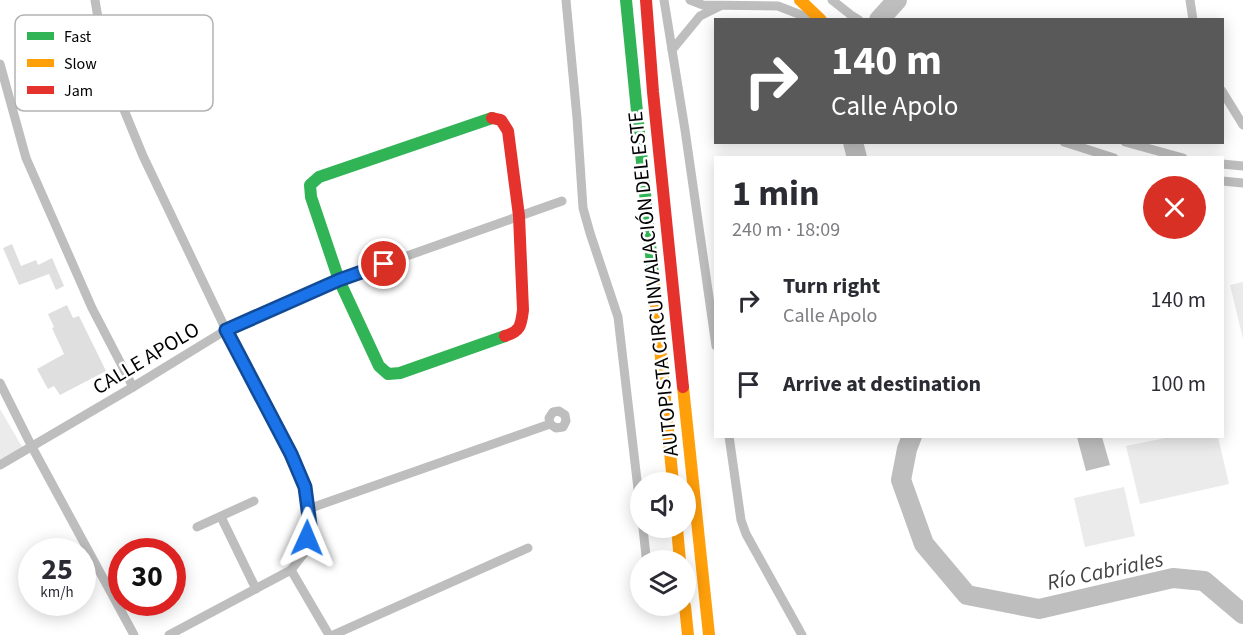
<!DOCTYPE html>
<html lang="en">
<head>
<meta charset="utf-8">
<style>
	body { margin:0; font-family:"Source Sans 3",sans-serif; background:#f7f7f7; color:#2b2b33; height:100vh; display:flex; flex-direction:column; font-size:22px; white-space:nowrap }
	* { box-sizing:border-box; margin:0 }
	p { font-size:20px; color:#7c7c81 }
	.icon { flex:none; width:33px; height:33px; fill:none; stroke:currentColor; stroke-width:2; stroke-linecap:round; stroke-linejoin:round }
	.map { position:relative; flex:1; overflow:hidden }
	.drawer { position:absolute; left:714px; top:156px; width:510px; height:282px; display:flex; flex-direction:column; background:#fff; border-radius:0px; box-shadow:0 3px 15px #0003 }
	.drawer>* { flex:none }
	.guide { position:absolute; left:714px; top:18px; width:510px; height:126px; border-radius:0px; box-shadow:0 3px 15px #0003; background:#595959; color:#fff; overflow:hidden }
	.buttons { position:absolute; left:630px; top:472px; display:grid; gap:12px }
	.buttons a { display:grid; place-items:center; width:66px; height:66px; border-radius:50%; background:#fff; box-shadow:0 3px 15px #0003; font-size:30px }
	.speed { position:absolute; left:18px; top:538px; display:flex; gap:12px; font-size:30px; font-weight:700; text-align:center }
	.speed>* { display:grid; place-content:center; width:78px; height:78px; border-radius:50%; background:#fff; box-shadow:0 3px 15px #0003; line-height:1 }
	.speed small { font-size:15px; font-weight:400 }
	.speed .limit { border:9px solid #d22; background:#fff; color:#111 }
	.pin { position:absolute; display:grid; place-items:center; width:51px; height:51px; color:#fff; margin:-26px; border:3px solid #fff; border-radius:50%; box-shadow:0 2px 6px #0007 }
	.me { position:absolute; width:66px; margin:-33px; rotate:1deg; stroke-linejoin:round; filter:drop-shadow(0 0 4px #0008) }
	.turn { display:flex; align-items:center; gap:21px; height:126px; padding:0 18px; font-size:27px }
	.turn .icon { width:78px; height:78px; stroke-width:2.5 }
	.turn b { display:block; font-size:42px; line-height:51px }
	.round { display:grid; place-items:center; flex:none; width:63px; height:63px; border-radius:32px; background:#f7f7f7 }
	.overview { display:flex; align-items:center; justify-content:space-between; height:102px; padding:0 18px }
	h1 { font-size:36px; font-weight:700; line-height:45px }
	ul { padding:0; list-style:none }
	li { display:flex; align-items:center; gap:18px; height:84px; padding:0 18px }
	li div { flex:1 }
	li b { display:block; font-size:22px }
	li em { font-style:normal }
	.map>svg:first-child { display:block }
</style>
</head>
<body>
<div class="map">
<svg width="1243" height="635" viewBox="0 0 1243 635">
	<rect width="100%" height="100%" fill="#fff"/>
	<!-- green -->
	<g fill="#ebebeb">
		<polygon points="1243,282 1243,339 1230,285"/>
		<polygon points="0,409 24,450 0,463"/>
		<polygon points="1170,437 1218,437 1229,484 1140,504 1126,446"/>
		<polygon points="1124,487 1135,536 1085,547 1074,498"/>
	</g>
	<!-- water -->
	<polygon fill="#bebebe" points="1077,437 1102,437 1110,465 1086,471"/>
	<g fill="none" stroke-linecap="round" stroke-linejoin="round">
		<!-- river -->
		<g stroke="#bebebe" stroke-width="20">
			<polyline points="879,20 897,0"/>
			<polyline points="853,142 857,158"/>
			<polyline points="912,436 907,449 901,480 924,544 967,595 1039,609 1173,578 1204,581 1243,614"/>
		</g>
	</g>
	<!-- building -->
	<g fill="#dfdfdf">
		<polygon points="12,244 21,266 36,260 38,265 52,258 64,286 56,290 49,274 19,285 3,248"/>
		<polygon points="67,305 73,318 79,316 106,371 60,395 54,386 48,389 37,369 64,354 52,328 54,327 48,314"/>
	</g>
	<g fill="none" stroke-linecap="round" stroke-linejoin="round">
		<!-- street -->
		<g stroke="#bebebe" stroke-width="9">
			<polyline points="95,0 106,66 143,156 226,330 291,455 305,487 310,525 305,552 291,570 169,635"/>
			<polyline points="566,0 577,118 583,208 590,233 618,317 640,506"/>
			<polyline points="664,0 685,130 716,346"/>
			<polyline points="690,0 703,5 778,6 814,20"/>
			<polyline points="832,0 851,15 859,20"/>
			<polyline points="1190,0 1193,20"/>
			<polyline points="672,50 700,16 720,6"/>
			<polyline points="0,64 26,158 92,308 133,387"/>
			<polyline points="1222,91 1243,125"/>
			<polyline points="1064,142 1114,158"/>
			<polyline points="1125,142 1183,158"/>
			<polyline points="1222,164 1243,166"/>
			<polyline points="1222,181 1243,183"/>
			<polyline points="0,383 32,447 134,635"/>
			<polyline points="729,436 741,520 746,534 802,635"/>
			<polyline points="0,465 133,387 226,330 339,280 562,201"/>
			<polyline points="308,509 550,424 556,428 563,427 566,421 565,415 559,411 553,412 549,418 550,424"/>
			<polyline points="221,517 256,589"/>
			<polyline points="197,527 254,501"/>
			<polyline points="643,528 646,556"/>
			<polyline points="291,570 329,635"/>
			<polyline points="333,635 528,548"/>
		</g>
		<!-- fast -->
		<g stroke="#30b455" stroke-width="12">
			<polyline points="626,0 653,274"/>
			<polyline points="492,118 319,177 310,185 311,197 339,280 379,366 388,374 400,373 505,336"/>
		</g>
		<!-- slow -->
		<g stroke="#ff9f0a" stroke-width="12">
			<polyline points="800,0 821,20"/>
			<polyline points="653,274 673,483"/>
			<polyline points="683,387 709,635"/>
			<polyline points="677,528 680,561"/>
			<polyline points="685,606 688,635"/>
		</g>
		<!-- jam -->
		<g stroke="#e5322d" stroke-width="12">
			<polyline points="646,0 653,92 683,387"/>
			<path d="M492,118l9,2 7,11 11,85 4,94c-2,15 -2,21 -18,26"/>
		</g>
	</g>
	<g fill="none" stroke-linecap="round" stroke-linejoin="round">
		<!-- route casing -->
		<g stroke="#114b97" stroke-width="15">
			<polyline id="route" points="307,538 310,525 305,487 291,454 226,330 339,280 384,264"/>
		</g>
		<!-- route -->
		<use href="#route" stroke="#1a73e8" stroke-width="10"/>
	</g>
	<g text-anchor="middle" stroke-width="5" stroke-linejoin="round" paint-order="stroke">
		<!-- street labels -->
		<g font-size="21" fill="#000" stroke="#fff">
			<text transform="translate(653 284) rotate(-96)" y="7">AUTOPISTA CIRCUNVALACIÓN DEL ESTE</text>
			<text transform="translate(146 358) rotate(-31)" y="7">CALLE APOLO</text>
		</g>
		<!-- water labels -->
		<g font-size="22" font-style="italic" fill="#434343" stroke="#fff">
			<text transform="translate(1105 570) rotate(-12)" y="8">Río Cabriales</text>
		</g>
	</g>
	<!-- legend -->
	<rect x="15" y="15" width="198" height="96" rx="9" fill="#fff" stroke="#b2b2b2" stroke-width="1.5"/>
	<rect x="27" y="32" width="27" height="8" fill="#30b455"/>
	<rect x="27" y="59" width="27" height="8" fill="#ff9f0a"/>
	<rect x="27" y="86" width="27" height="8" fill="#e5322d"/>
	<g font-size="16" fill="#000">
		<text x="64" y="42">Fast</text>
		<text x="64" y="69">Slow</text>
		<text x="64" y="96">Jam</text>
	</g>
</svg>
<div class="buttons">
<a><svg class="icon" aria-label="sound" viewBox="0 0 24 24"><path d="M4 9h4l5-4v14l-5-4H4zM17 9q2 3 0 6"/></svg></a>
<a><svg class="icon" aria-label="layers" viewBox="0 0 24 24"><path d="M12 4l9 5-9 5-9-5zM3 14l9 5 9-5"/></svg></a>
</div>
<div class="speed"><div>25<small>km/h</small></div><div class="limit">30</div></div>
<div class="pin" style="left:384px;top:264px;background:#d93025"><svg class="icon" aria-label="arrive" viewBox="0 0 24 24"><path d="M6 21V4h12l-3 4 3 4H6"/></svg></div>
<svg class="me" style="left:307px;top:538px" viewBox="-20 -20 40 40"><path d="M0-17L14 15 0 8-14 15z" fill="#1a73e8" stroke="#fff" stroke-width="4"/></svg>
<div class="guide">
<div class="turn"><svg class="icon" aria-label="right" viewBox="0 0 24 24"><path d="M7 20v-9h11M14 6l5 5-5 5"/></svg><div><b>140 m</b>Calle Apolo</div></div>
</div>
<section class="drawer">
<div class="overview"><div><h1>1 min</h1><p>240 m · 18:09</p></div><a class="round" style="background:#d93025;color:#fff"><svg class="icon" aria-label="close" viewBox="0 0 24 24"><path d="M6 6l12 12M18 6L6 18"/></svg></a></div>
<ul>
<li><svg class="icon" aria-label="right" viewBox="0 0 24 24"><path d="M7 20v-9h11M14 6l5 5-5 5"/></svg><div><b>Turn right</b><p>Calle Apolo</p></div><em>140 m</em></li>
<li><svg class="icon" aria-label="arrive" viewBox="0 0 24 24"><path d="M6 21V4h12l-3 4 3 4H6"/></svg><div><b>Arrive at destination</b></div><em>100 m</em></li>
</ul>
</section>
</div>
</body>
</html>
